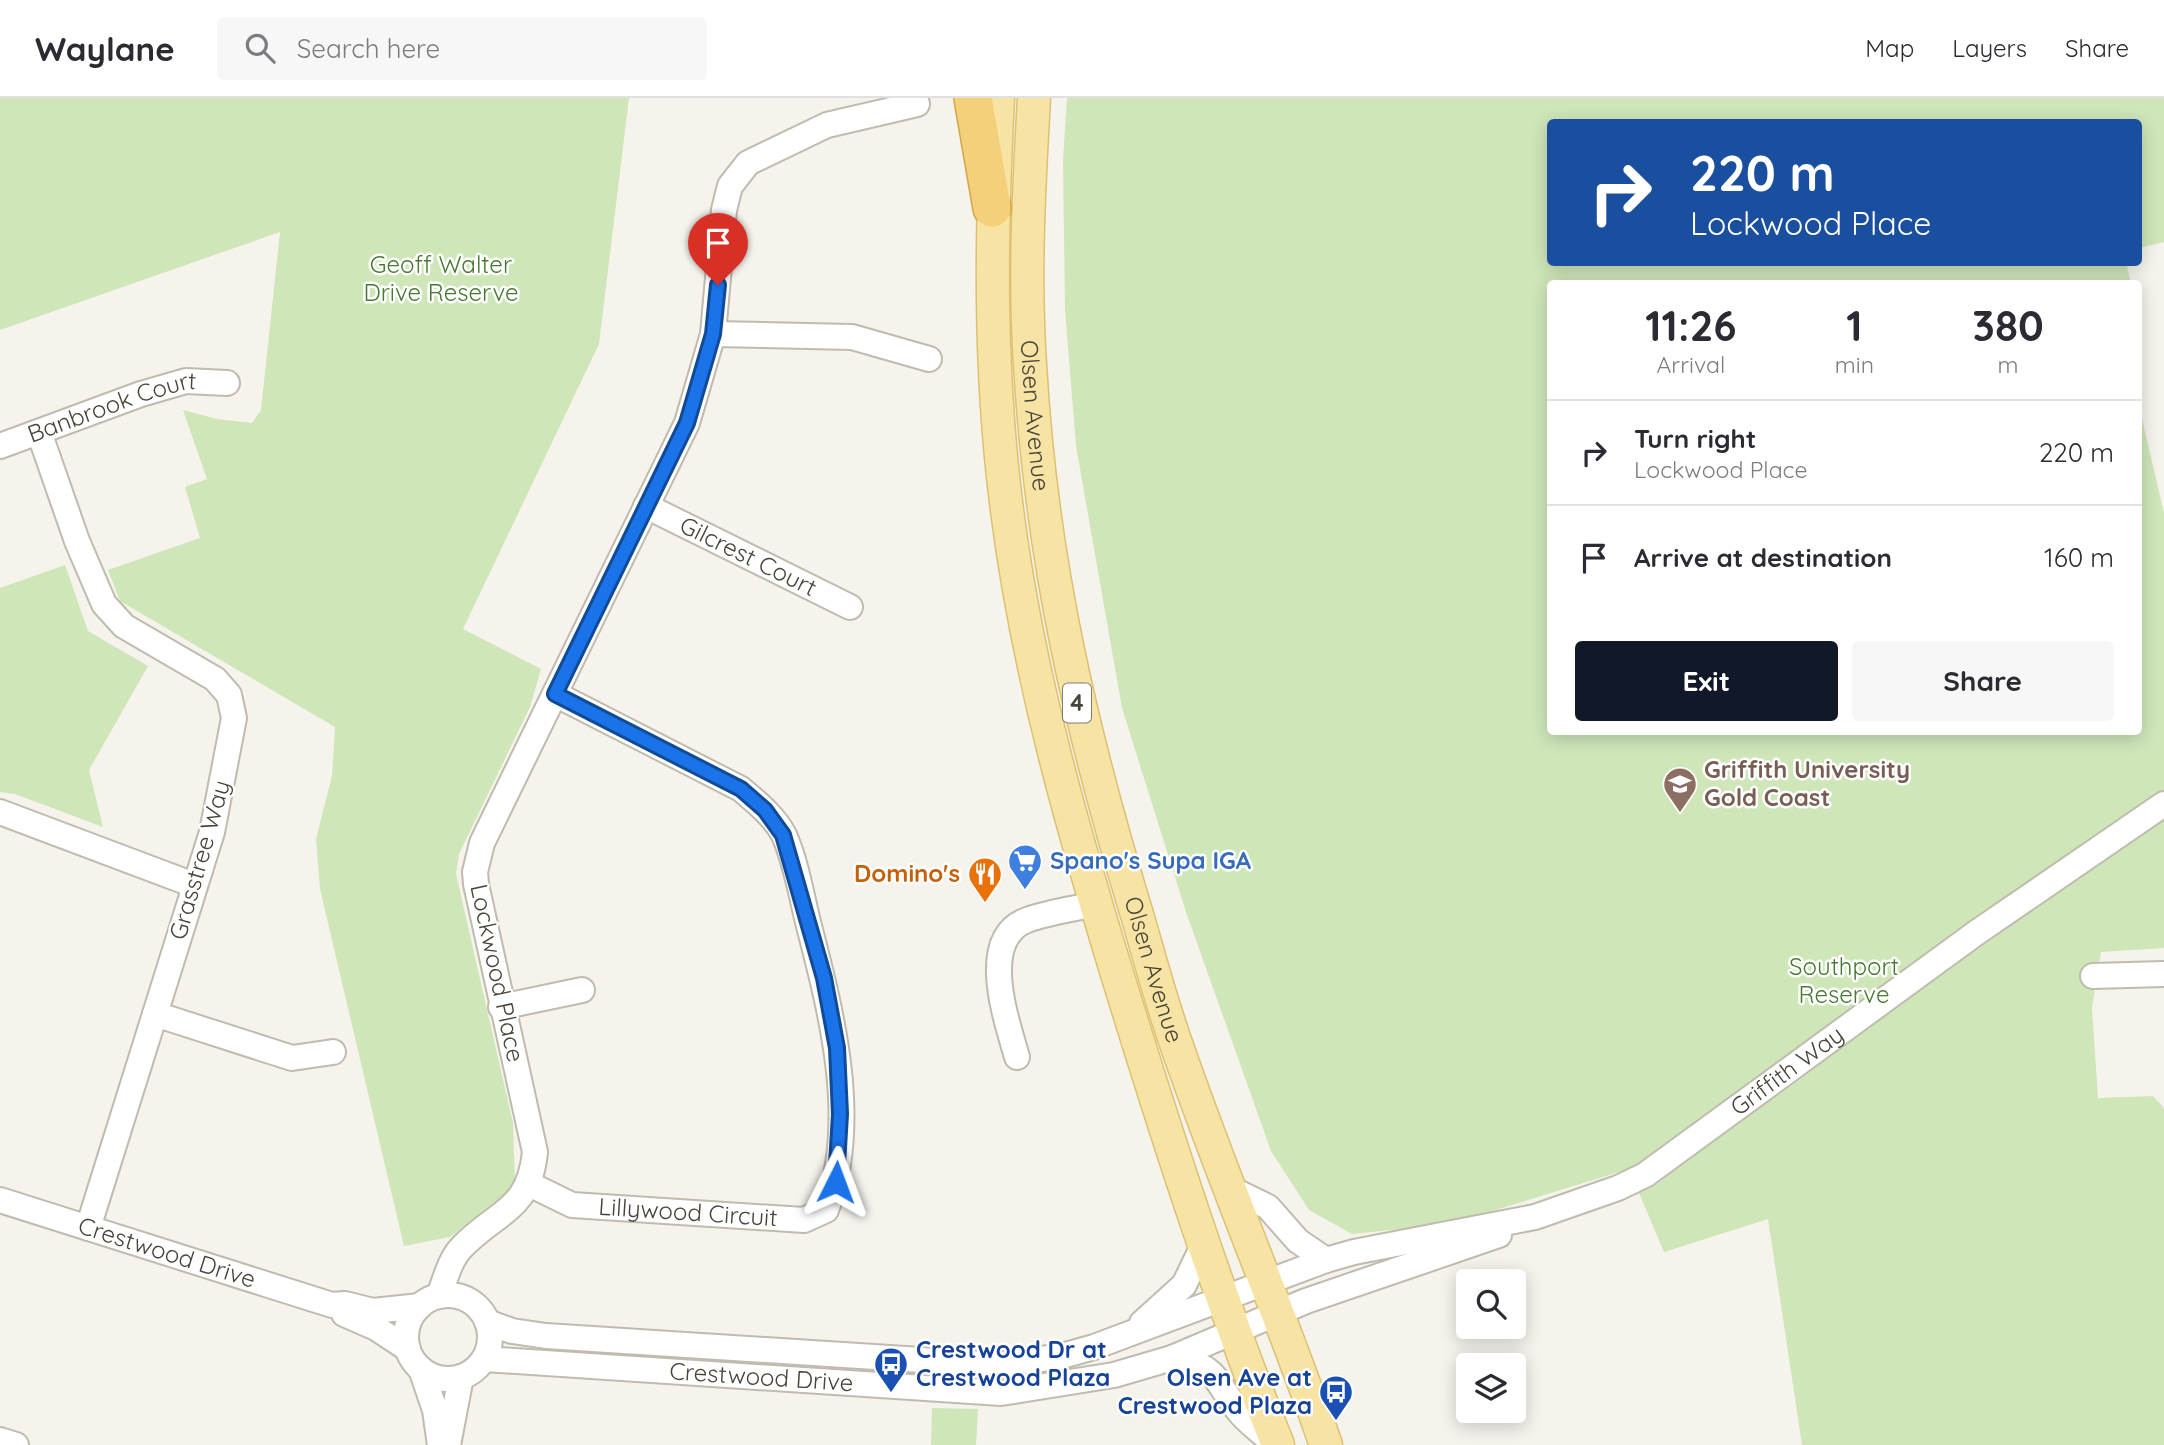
<!DOCTYPE html>
<html lang="en">
<head>
<meta charset="utf-8">
<style>
	body { margin:0; font-family:Quicksand,sans-serif; background:#f7f7f7; color:#2b2b33; height:100vh; display:flex; flex-direction:column; font-size:26px; white-space:nowrap }
	* { box-sizing:border-box; margin:0 }
	p { font-size:23px; color:#7c7c81 }
	.icon { flex:none; width:38px; height:38px; fill:none; stroke:currentColor; stroke-width:2; stroke-linecap:round; stroke-linejoin:round }
	.map { position:relative; flex:1; overflow:hidden }
	.panel { position:absolute; left:1547px; top:182px; width:595px; height:455px; display:flex; flex-direction:column; background:#fff; border-radius:7px; box-shadow:0 4px 18px #0003 }
	.panel>* { flex:none }
	.top-card { position:absolute; left:1547px; top:21px; width:595px; height:147px; border-radius:7px; box-shadow:0 4px 18px #0003; background:#1a4fa0; color:#fff; overflow:hidden }
	.buttons { position:absolute; left:1456px; top:1171px; display:grid; gap:14px }
	.buttons a { display:grid; place-items:center; width:70px; height:70px; border-radius:7px; background:#fff; box-shadow:0 4px 18px #0003; font-size:35px }
	.pin { position:absolute; display:grid; place-items:center; width:60px; height:60px; color:#fff; margin:-72px -30px; border-radius:50% 50% 50% 0; rotate:-45deg; box-shadow:0 0 7px #0007 }
	.pin .icon { rotate:45deg }
	.me { position:absolute; width:77px; margin:-38px; rotate:3deg; stroke-linejoin:round; filter:drop-shadow(0 0 5px #0008) }
	.turn { display:flex; align-items:center; gap:24px; height:147px; padding:0 28px; font-size:32px }
	.turn .icon { width:91px; height:91px; stroke-width:2.5 }
	.turn b { display:block; font-size:49px; line-height:60px }
	.eta { display:flex; justify-content:space-evenly; align-items:center; height:119px; text-align:center }
	.eta b { font-size:42px; font-weight:700; line-height:49px }
	.primary-button { display:flex; gap:14px; margin-top:auto; padding:14px 28px }
	.primary-button a { flex:1; height:80px; border-radius:7px; background:#111827; color:#fff; font-size:28px; font-weight:700; line-height:80px; text-align:center }
	.primary-button a+a { background:#f7f7f7; color:#2b2b33 }
	ul { padding:0; list-style:none }
	li { display:flex; align-items:center; gap:21px; height:105px; padding:0 28px; border-top:2px solid #e1e1e2 }
	li div { flex:1 }
	li b { display:block; font-size:26px }
	li em { font-style:normal }
	header { display:flex; align-items:center; gap:42px; box-sizing:border-box; height:98px; padding:0 35px; background:#fff; border-bottom:2px solid #e1e1e2 }
	header strong { font-size:33px }
	nav { display:flex; gap:38px; margin-inline-start:auto; font-size:24px }
	.search { width:490px; height:63px; background:#f7f7f7; display:flex; align-items:center; gap:18px; box-sizing:border-box; padding:0 24px; border-radius:7px; color:#7c7c81; font-size:26px }
	.map>svg:first-child { display:block }
</style>
</head>
<body>
<header>
<strong>Waylane</strong>
<div class="search"><svg class="icon" aria-label="search" viewBox="0 0 24 24"><circle cx="10" cy="10" r="6"/><path d="M15 15l6 6"/></svg>Search here</div>
<nav><a>Map</a><a>Layers</a><a>Share</a></nav>
</header>
<div class="map">
<svg width="2164" height="1347" viewBox="0 0 2164 1347">
	<rect width="100%" height="100%" fill="#f5f3ec"/>
	<!-- green -->
	<g fill="#cfe6b9">
		<polygon points="0,0 629,0 599,246 463,531 541,571 530,609 459,756 456,776 513,1025 515,1088 450,1139 404,1148 320,791 316,741 332,678 335,629 120,503 108,472 200,440 185,389 207,381 183,312 217,321 252,325 261,312 280,134 0,232"/>
		<polygon points="1067,0 2164,0 2164,144 2139,150 2138,24 1550,24 1550,164 2126,164 2131,185 1550,186 1550,634 2138,634 2139,308 2164,415 2164,850 2101,854 2092,910 2098,1000 2153,998 2164,1010 2164,1347 1802,1347 1768,1121 1664,1154 1629,1071 1483,1116 1411,1130 1352,1136 1309,1112 1271,1053 1186,814 1122,610 1076,348 1065,211 1063,62"/>
		<polygon points="65,467 88,533 148,568 89,672 103,729 15,696 0,694 0,490"/>
		<polygon points="932,1310 978,1311 976,1347 931,1347"/>
	</g>
	<g fill="none" stroke-linecap="round" stroke-linejoin="round">
		<!-- minor casing -->
		<g stroke="#c0bbaf" stroke-width="28">
			<g id="minor">
				<polyline points="713,236 852,239 929,261"/>
				<polyline points="39,334 77,443 104,506 124,528 215,581 229,597 234,620 212,734 88,1130"/>
				<path id="s1" d="M0,348l141,-52 45,-13 41,2"/>
				<path id="s2" d="M646,408l204,101"/>
				<polyline points="0,714 194,787"/>
				<polyline points="2093,878 2164,876"/>
				<polyline points="501,909 582,892"/>
				<polyline points="155,916 292,960 333,954"/>
				<path d="M1017,959c-10,-36 -40,-118 10,-137 22,-8 46,-11 69,-16"/>
				<path id="s3" d="M529,1086l43,21 232,15 22,-10c34,-89 5,-199 -18,-288 -7,-28 -12,-60 -24,-87 -10,-19 -28,-33 -43,-46l-186,-95"/>
				<polyline points="1227,1089 1268,1109 1298,1143 1326,1162"/>
				<path id="s4" d="M0,1102l332,105 13,-1 28,7 47,-5"/>
				<circle cx="448" cy="1239" r="42"/>
				<path d="M439,1198c6,-16 11,-37 23,-49 36,-37 67,-36 73,-95l-59,-268 -1,-12 7,-29 205,-420 26,-89 11,-124 6,-24 18,-23 79,-38 90,-21"/>
				<polyline points="344,1216 376,1230 408,1251"/>
				<path id="s5" d="M487,1224l25,9 34,5 453,29 63,-9 32,-9 232,-87 28,-8 181,-35 83,-29 27,-13 331,-242 188,-129"/>
				<polyline points="1142,1225 1184,1187 1203,1148"/>
				<path d="M1172,1260c50,8 41,24 70,57 10,11 23,20 34,30"/>
				<path id="s6" d="M484,1261l517,34 113,-18 58,-17 134,-57 193,-66"/>
				<polyline points="421,1271 435,1312 440,1347"/>
				<polyline points="0,1342 16,1347"/>
				<polyline points="448,1347 461,1279"/>
			</g>
		</g>
		<!-- major casing -->
		<g stroke="#dcc173" stroke-width="35">
			<g id="major">
				<path d="M998,0c-7,135 -9,269 8,404 21,172 69,336 120,501 46,149 94,297 152,442"/>
				<path id="s7" d="M1034,0c-5,88 -10,177 -4,266 11,196 51,367 108,554 13,45 25,90 41,134 46,132 101,260 147,393"/>
			</g>
		</g>
		<!-- highway casing -->
		<g stroke="#d3a648" stroke-width="40">
			<polyline id="highway" points="973,0 992,110"/>
		</g>
		<!-- minor -->
		<use href="#minor" stroke="#fff" stroke-width="24"/>
		<!-- major -->
		<use href="#major" stroke="#f7e3a3" stroke-width="32"/>
		<!-- highway -->
		<use href="#highway" stroke="#f3d079" stroke-width="37"/>
	</g>
	<g fill="none" stroke-linecap="round" stroke-linejoin="round">
		<!-- route casing -->
		<g stroke="#114b97" stroke-width="18">
			<polyline id="route" points="718,187 713,236 687,325 555,596 741,691 765,712 783,737 824,880 837,950 840,1016 836,1084"/>
		</g>
		<!-- route -->
		<use href="#route" stroke="#1a73e8" stroke-width="12"/>
	</g>
	<!-- icons -->
	<defs>
		<g id="university-pin" transform="scale(1.75)"><path d="M0 17L-7.5 6A9.5 9.5 0 1 1 7.5 6Z" fill="#8d6e63" stroke="#fff"/><path d="M0-5L7-2L0 1L-7-2ZM-4 1L0 2.5L4 1V4Q0 6-4 4Z" fill="#fff"/></g>
		<g id="supermarket-pin" transform="scale(1.75)"><path d="M0 17L-7.5 6A9.5 9.5 0 1 1 7.5 6Z" fill="#3f7fe0" stroke="#fff"/><path d="M-6-5.5h2.5l.6 2H6L4.5 2H-2.5L-4.4-4H-6ZM-1.5 3.2a1.3 1.3 0 1 0 .1 0ZM3 3.2a1.3 1.3 0 1 0 .1 0Z" fill="#fff"/></g>
		<g id="restaurant-pin" transform="scale(1.75)"><path d="M0 17L-7.5 6A9.5 9.5 0 1 1 7.5 6Z" fill="#e8710a" stroke="#fff"/><path d="M-5-6h1v4h1v-4h1v4h1v-4h1v5L-1.5 .5V6h-2V.5L-5-1ZM5-6V6H3V1.5H1.5Q1.5-4 5-6Z" fill="#fff"/></g>
		<g id="bus-pin" transform="scale(1.75)"><path d="M0 17L-7.5 6A9.5 9.5 0 1 1 7.5 6Z" fill="#1a4fb4" stroke="#fff"/><path d="M-5-6H5V4H4V6H2V4H-2V6H-4V4H-5ZM-3.5-4V0h7V-4ZM-3.5 1.2v1.5H-2V1.2ZM2 1.2v1.5H3.5V1.2Z" fill="#fff"/></g>
	</defs>
	<g fill-rule="evenodd">
		<use href="#university-pin" x="1680" y="686"/>
		<use href="#supermarket-pin" x="1025" y="763"/>
		<use href="#restaurant-pin" x="985" y="776"/>
		<use href="#bus-pin" x="891" y="1266"/>
		<use href="#bus-pin" x="1336" y="1294"/>
	</g>
	<g text-anchor="middle" stroke-width="5" stroke-linejoin="round" paint-order="stroke">
		<!-- shield labels -->
		<rect fill="#fff" stroke="#807c75" stroke-width="2" x="1063" y="585.5" width="28" height="39" rx="5"/>
		<g font-size="23" font-weight="bold" fill="#49443a">
			<text x="1077" y="613">4</text>
		</g>
		<!-- park labels -->
		<g font-size="24" fill="#487831" stroke="#fff">
			<text x="441" y="175">Geoff Walter<tspan x="441" dy="28">Drive Reserve</tspan></text>
			<text x="1844" y="877">Southport<tspan x="1844" dy="28">Reserve</tspan></text>
		</g>
		<!-- street labels -->
		<g font-size="24" fill="#49443a" stroke="#fff">
			<text dy="8" stroke="none"><textPath href="#s1" startOffset="119">Banbrook Court</textPath></text>
			<text dy="8" stroke="none"><textPath href="#s7" startOffset="318">Olsen Avenue</textPath></text>
			<text dy="8" stroke="none"><textPath href="#s2" startOffset="114">Gilcrest Court</textPath></text>
			<text transform="translate(200 762) rotate(-74)" y="8">Grasstree Way</text>
			<text dy="8" stroke="none"><textPath href="#s7" startOffset="886">Olsen Avenue</textPath></text>
			<text transform="translate(497 875) rotate(78)" y="8">Lockwood Place</text>
			<text dy="8" stroke="none"><textPath href="#s5" startOffset="1367">Griffith Way</textPath></text>
			<text dy="8" stroke="none"><textPath href="#s3" startOffset="164">Lillywood Circuit</textPath></text>
			<text dy="8" stroke="none"><textPath href="#s4" startOffset="175">Crestwood Drive</textPath></text>
			<text dy="8" stroke="none"><textPath href="#s6" startOffset="278">Crestwood Drive</textPath></text>
		</g>
		<!-- education labels -->
		<g font-size="24" font-weight="bold" fill="#785e54" stroke="#fff" text-anchor="start">
			<text x="1704" y="680">Griffith University<tspan x="1704" dy="28">Gold Coast</tspan></text>
		</g>
		<!-- shop labels -->
		<g font-size="24" font-weight="bold" fill="#366cbe" stroke="#fff" text-anchor="start">
			<text x="1050" y="771">Spano's Supa IGA</text>
		</g>
		<!-- food labels -->
		<g font-size="24" font-weight="bold" fill="#c56008" stroke="#fff" text-anchor="end">
			<text x="960" y="784">Domino's</text>
		</g>
		<!-- transit labels -->
		<g font-size="24" font-weight="bold" fill="#164399" stroke="#fff" text-anchor="start">
			<text x="916" y="1260">Crestwood Dr at<tspan x="916" dy="28">Crestwood Plaza</tspan></text>
			<text x="1312" y="1288" text-anchor="end">Olsen Ave at<tspan x="1312" dy="28">Crestwood Plaza</tspan></text>
		</g>
	</g>
</svg>
<div class="buttons">
<a><svg class="icon" aria-label="search" viewBox="0 0 24 24"><circle cx="10" cy="10" r="6"/><path d="M15 15l6 6"/></svg></a>
<a><svg class="icon" aria-label="layers" viewBox="0 0 24 24"><path d="M12 4l9 5-9 5-9-5zM3 14l9 5 9-5"/></svg></a>
</div>
<div class="pin" style="left:718px;top:187px;background:#d93025"><svg class="icon" aria-label="arrive" viewBox="0 0 24 24"><path d="M6 21V4h12l-3 4 3 4H6"/></svg></div>
<svg class="me" style="left:836px;top:1084px" viewBox="-20 -20 40 40"><path d="M0-17L14 15 0 8-14 15z" fill="#1a73e8" stroke="#fff" stroke-width="4"/></svg>
<div class="top-card">
<div class="turn"><svg class="icon" aria-label="right" viewBox="0 0 24 24"><path d="M7 20v-9h11M14 6l5 5-5 5"/></svg><div><b>220 m</b>Lockwood Place</div></div>
</div>
<section class="panel">
<div class="eta">
<div><b>11:26</b><p>Arrival</p></div>
<div><b>1</b><p>min</p></div>
<div><b>380</b><p>m</p></div>
</div>
<ul>
<li><svg class="icon" aria-label="right" viewBox="0 0 24 24"><path d="M7 20v-9h11M14 6l5 5-5 5"/></svg><div><b>Turn right</b><p>Lockwood Place</p></div><em>220 m</em></li>
<li><svg class="icon" aria-label="arrive" viewBox="0 0 24 24"><path d="M6 21V4h12l-3 4 3 4H6"/></svg><div><b>Arrive at destination</b></div><em>160 m</em></li>
</ul>
<div class="primary-button"><a>Exit</a><a>Share</a></div>
</section>
</div>
</body>
</html>
